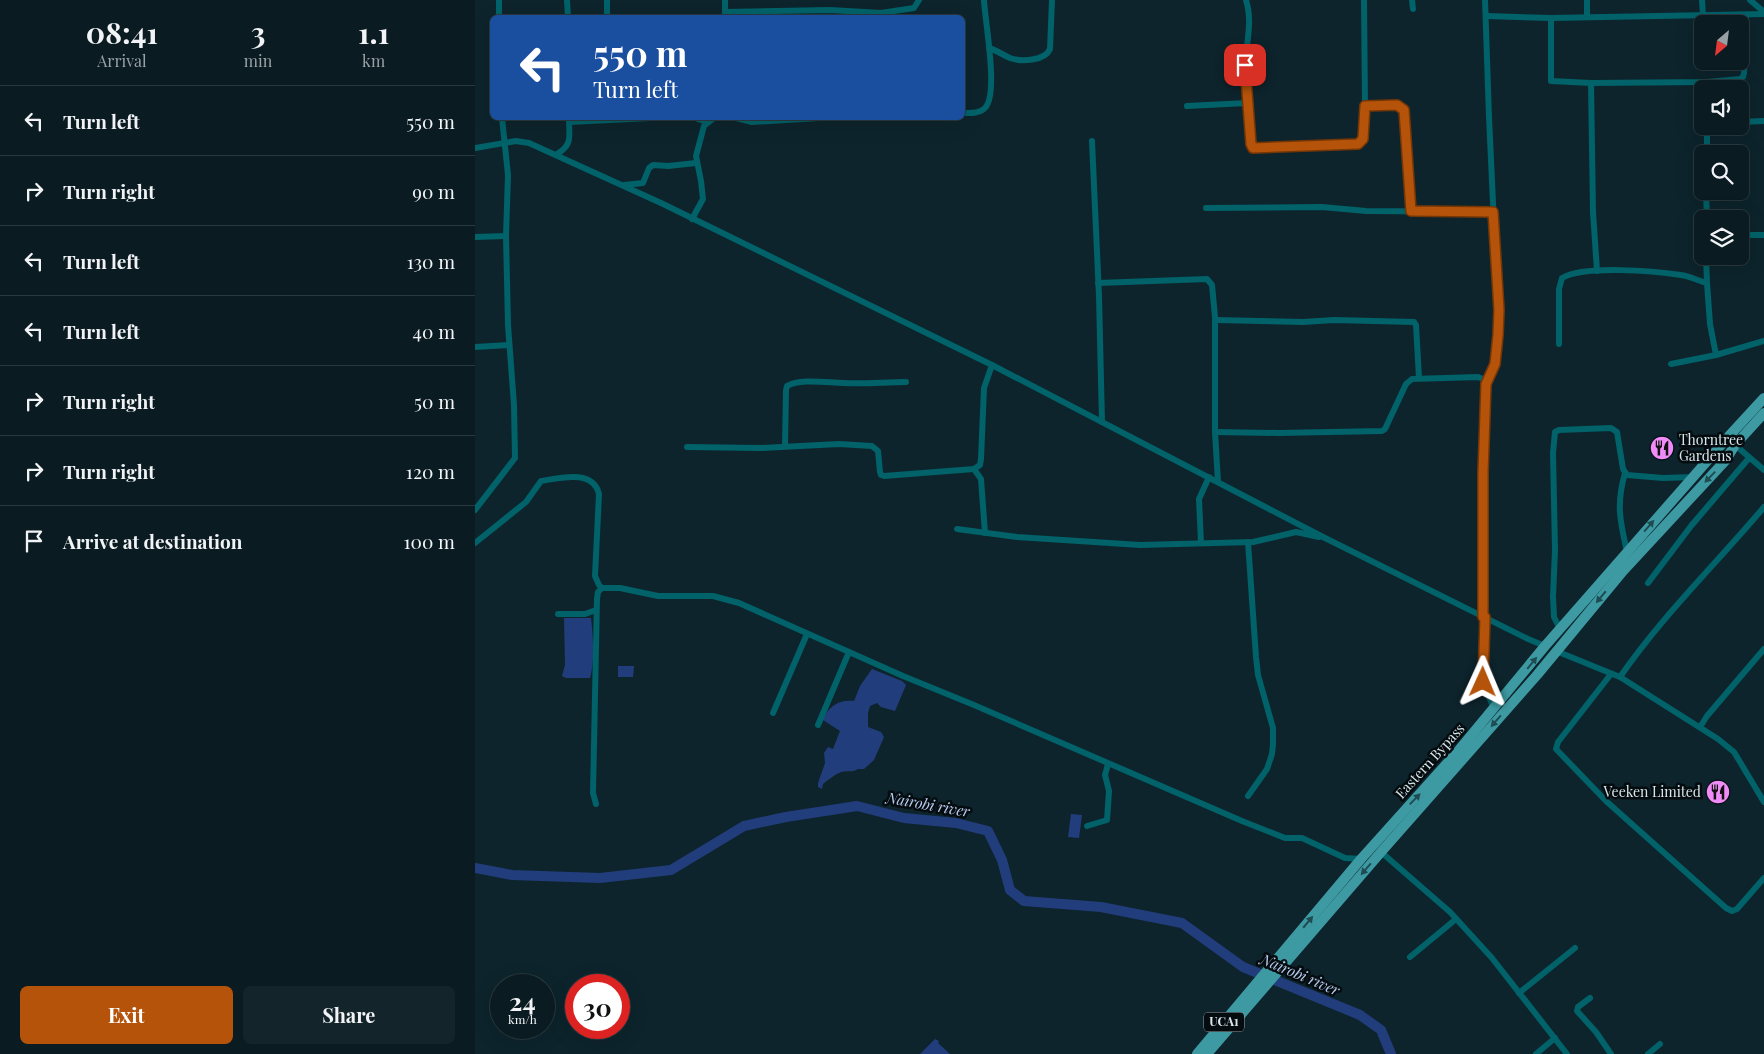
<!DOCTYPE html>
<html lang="en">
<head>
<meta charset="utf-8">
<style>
	body { margin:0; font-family:"Playfair Display",serif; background:#13242a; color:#f1f3f6; height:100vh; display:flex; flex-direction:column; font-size:19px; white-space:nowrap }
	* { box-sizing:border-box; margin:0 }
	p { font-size:16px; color:#99a1a5 }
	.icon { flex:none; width:28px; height:28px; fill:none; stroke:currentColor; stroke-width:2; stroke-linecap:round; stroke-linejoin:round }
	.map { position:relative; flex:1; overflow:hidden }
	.drawer { display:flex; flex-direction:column; background:#0a1b21; width:475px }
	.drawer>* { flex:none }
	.hud { position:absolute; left:15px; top:15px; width:475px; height:105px; border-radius:8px; box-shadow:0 5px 20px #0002,0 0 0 1px #2a393f; background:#1a4fa0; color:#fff; overflow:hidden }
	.needle { width:32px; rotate:208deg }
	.controls { position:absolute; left:1219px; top:15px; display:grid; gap:10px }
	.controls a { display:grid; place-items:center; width:55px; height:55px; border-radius:8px; background:#0a1b21; box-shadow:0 5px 20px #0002,0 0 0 1px #2a393f; font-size:25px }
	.speed { position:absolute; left:15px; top:974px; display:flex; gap:10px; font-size:25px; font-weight:700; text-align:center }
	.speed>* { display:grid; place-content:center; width:65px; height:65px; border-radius:50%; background:#0a1b21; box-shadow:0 5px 20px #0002,0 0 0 1px #2a393f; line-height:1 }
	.speed small { font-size:12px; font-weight:400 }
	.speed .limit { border:8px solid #d22; background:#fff; color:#111 }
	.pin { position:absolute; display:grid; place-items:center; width:42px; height:42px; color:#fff; margin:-21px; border-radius:10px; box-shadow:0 2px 8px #0006 }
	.me { position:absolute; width:55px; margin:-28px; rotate:1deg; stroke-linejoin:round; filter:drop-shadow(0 0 4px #0008) }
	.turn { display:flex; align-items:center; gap:18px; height:105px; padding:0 20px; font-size:22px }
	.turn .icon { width:65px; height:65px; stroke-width:2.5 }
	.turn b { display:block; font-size:35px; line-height:42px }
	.eta { display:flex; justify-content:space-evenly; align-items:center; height:85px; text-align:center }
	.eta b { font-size:30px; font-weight:700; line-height:35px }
	.action { display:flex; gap:10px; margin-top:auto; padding:10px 20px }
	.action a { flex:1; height:58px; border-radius:8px; background:#b45309; color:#fff; font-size:20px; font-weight:700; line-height:58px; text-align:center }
	.action a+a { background:#13242a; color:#f1f3f6 }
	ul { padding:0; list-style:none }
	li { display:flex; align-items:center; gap:15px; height:70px; padding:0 20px; border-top:1px solid #2a393f }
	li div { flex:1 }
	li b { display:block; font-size:19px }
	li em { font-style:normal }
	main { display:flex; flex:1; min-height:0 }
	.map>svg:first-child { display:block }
</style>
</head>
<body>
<main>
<section class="drawer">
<div class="eta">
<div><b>08:41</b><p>Arrival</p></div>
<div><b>3</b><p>min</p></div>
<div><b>1.1</b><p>km</p></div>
</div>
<ul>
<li><svg class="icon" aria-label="left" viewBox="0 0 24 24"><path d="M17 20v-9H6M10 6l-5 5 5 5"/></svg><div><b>Turn left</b></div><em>550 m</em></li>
<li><svg class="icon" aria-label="right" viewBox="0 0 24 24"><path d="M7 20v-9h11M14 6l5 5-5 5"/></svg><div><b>Turn right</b></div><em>90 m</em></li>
<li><svg class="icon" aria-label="left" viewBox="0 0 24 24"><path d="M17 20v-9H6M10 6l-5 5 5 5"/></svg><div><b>Turn left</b></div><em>130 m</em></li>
<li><svg class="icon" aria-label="left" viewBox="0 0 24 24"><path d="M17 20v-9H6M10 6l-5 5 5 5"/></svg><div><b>Turn left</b></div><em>40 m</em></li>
<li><svg class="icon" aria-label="right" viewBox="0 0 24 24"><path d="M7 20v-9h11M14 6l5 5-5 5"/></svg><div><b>Turn right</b></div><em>50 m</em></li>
<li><svg class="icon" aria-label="right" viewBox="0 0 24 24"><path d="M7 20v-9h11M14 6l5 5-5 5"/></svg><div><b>Turn right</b></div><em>120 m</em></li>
<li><svg class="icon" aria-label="arrive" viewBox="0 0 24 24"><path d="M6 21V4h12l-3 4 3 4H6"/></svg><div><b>Arrive at destination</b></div><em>100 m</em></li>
</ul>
<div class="action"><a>Exit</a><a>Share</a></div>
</section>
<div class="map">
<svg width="1289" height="1054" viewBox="0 0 1289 1054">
	<rect width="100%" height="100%" fill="#0d242c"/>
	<!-- water -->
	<g fill="#223d7b">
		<path d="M89,618h27c2,17 4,44 -1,60h-24l-4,-2 3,-11z"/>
		<polygon points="143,666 159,666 158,677 143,677"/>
		<path d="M397,669l30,12 4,4 -11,26 -14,-4 -4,-4 -7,3 -2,7v14l13,5 3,5 -10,23 -10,9h-6c-7,4 -11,1 -17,3 -7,3 -13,8 -18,12l-1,5 -4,-2v-4l7,-20 -1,-10 4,-6 5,2 7,-18 -17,-11c5,-14 17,-21 31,-19l6,-15z"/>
		<polygon points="596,814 607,815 604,838 593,837"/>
		<polygon points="460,1039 464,1041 463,1043 475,1054 445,1054"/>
	</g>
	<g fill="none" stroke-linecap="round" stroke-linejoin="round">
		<!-- river -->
		<polyline stroke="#223d7b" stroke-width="10" points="0,868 37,875 125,878 196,870 269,826 311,817 382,806 429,818 481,823 513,831 527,860 535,890 549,901 626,907 707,923 768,967 885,1015 906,1030 916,1054"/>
		<!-- street -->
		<g stroke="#016269" stroke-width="6">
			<polyline points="24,0 24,18"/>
			<polyline points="92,0 93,18"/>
			<polyline points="250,0 250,18"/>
			<path d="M771,0c7,22 0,44 -1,66 0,26 3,53 6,78l2,3 4,2 101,-5 3,-2 4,-36 -1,-106"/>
			<polyline points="937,0 938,9"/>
			<polyline points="1010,0 1014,117 1023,310 1023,335 1020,364 1011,384"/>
			<polyline points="1227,0 1228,15"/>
			<polyline points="1275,0 1289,12"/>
			<polyline points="250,12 355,10 406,13 439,8 444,0"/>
			<polyline points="1011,16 1076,18 1289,14"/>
			<polyline points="1112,17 1112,0"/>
			<polyline points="132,18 132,0"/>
			<polyline points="1076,18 1076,81 1116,83 1118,212 1122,271"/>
			<path d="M514,48c7,2 14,7 21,10 11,4 35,3 40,-9l2,-49"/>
			<polyline points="1116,83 1232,82 1265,79 1268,77 1269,73 1271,16"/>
			<polyline points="712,106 772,103"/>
			<polyline points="890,106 922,105 929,109 936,211"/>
			<path d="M488,113c7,0 16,1 22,-5 14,-14 0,-86 -1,-108"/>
			<polyline points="220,118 232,122"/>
			<polyline points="261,118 277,122 344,118"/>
			<polyline points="94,122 176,118"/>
			<polyline points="1265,122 1289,121"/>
			<polyline points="617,141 624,296 627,422"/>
			<polyline points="0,148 41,141 54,143 186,203 517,365 848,537 1053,639 1070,646"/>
			<path d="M82,154c16,-9 12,-18 12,-35"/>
			<polyline points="1232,154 1232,126"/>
			<polyline points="149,185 168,183 174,168 178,165 193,166 221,163"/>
			<polyline points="1231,191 1232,219"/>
			<polyline points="731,208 847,207 891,211 1018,212"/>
			<polyline points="217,219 228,199 226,181 221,156 229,126 239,118"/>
			<polyline points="1265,235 1289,235"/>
			<polyline points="0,237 31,236"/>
			<polyline points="1231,256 1232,283"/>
			<polyline points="623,283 732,279 737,285 740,317 740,432 743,482"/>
			<polyline points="740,320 828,322 859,320 939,322 941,325 944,378"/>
			<path d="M1084,344v-55l3,-11c22,-13 93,-7 119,-3 9,1 17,6 26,8l3,41 6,31"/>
			<polyline points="0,347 34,345"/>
			<polyline points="1196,364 1241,355 1289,341"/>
			<polyline points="740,432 804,433 907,431 910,429 931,384 937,379 1003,377 1008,379 1011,384 1008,473 1008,617"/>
			<polyline points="1260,445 1289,470"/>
			<path d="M310,446l1,-56 1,-4c13,-8 42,-3 57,-3 21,1 42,-1 62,-1"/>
			<polyline points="212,447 285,448 364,444 397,446 403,451 405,472 406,475 409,476 499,469 505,465 506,459 509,388 517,365"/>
			<polyline points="499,469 506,479 510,533"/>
			<path d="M1150,473c-9,31 -5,48 2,79"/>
			<polyline points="0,510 40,458 39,405 33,325 31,236 33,175 27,118"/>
			<polyline points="482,529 542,537 665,545 778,542 821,532 844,537"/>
			<path d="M0,543l51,-41 15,-21c19,-3 52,-12 58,13l-4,82 4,9 3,3"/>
			<polyline points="726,543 724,499 734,477"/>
			<polyline points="1173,583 1216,526 1274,458"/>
			<polyline points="127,588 145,588 183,596 238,596 264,603 428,676 499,705 767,821 810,838 827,838 870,858 886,859"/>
			<polyline points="83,614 110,614 121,610"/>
			<polyline points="1010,617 1008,682 1019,709"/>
			<polyline points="1085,629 1079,617 1078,597 1080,550 1078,453 1080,432 1084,430 1136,428 1142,432 1148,469 1152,475 1188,478 1218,477"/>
			<polyline points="1081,651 1145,677 1243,739 1259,752 1289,802"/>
			<polyline points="1136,674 1083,742 1081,749 1131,801 1251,908 1257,911 1262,909 1289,878"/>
			<path d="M1145,677c42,-61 96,-113 144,-170"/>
			<polyline points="298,713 332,634"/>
			<polyline points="343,725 374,652"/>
			<polyline points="1225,727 1232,716 1289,649"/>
			<polyline points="773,796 792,769 797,754 798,744 798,728 783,675 781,657 773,542"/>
			<polyline points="121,804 118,793 122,599 123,592 127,588"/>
			<polyline points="612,826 632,820 634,791 630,775 633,764"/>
			<polyline points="906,852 975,912 1017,958 1092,1054"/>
			<polyline points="935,957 981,919"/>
			<polyline points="1044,993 1100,948"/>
			<polyline points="1115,998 1103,1007 1102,1011 1121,1032 1136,1054"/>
			<polyline points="1061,1054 1080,1038"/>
			<polyline points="1173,1054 1185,1044"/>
		</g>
		<!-- primary -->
		<g stroke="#3d9aa3" stroke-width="10">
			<polyline points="722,1054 886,859 984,750 1070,646 1254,436 1289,398"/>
			<polyline points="732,1054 906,852 1062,675 1148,571 1250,461 1260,445 1289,413"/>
		</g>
	</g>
	<!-- one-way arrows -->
	<defs><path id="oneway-solid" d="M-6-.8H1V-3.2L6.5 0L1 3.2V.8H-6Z" transform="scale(1.25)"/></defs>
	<g fill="#1e4c52">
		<use href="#oneway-solid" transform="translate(1235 477) rotate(134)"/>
		<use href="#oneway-solid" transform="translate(1174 526) rotate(-49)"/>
		<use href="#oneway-solid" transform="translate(1126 597) rotate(130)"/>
		<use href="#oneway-solid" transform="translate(1057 663) rotate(-51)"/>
		<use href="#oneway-solid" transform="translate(1021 721) rotate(131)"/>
		<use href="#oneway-solid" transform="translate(940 799) rotate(-46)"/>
		<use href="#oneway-solid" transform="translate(891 869) rotate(131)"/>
		<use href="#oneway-solid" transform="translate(833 922) rotate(-50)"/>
	</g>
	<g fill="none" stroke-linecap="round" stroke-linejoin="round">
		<!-- route casing -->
		<g stroke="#753606" stroke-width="12">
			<polyline id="route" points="770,65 776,144 778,148 883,144 888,139 890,106 922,105 929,110 936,211 1018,212 1024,310 1023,335 1020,364 1011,384 1008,473 1008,617 1010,617 1008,682"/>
		</g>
		<!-- route -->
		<use href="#route" stroke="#b45309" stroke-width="9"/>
	</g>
	<!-- icons -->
	<defs>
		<g id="restaurant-disc" transform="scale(1.25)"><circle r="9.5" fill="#ef8bf7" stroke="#040c0f"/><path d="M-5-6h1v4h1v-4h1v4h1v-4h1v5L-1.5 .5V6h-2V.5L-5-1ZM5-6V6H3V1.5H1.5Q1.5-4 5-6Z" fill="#111"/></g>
	</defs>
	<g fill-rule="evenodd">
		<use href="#restaurant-disc" x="1187" y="448"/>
		<use href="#restaurant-disc" x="1243" y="792"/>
	</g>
	<g text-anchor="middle" stroke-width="5" stroke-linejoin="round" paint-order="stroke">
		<!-- shield labels -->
		<rect fill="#040c0f" stroke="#99a5aa" stroke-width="1" x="729" y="1012.5" width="40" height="19" rx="4"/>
		<g font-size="12" font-weight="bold" fill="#d9e7ec">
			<text x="749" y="1026">UCA1</text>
		</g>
		<!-- poi labels -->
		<g font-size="14" fill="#d9e7ec" stroke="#040c0f" text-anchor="start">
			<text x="1204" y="445">Thorntree<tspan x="1204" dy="16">Gardens</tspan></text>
			<text x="1226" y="797" text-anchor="end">Veeken Limited</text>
		</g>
		<!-- street labels -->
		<g font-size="14" fill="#d9e7ec" stroke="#040c0f">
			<text transform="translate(955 761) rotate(-48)" y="5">Eastern Bypass</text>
		</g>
		<!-- water labels -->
		<g font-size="15" font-style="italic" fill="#b9ccf1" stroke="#040c0f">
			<text transform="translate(453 805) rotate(10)" y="5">Nairobi river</text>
			<text transform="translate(825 975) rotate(23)" y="5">Nairobi river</text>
		</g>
	</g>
</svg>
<div class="controls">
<a><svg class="needle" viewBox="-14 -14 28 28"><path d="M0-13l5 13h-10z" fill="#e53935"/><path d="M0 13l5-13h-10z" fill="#99a1a5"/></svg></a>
<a><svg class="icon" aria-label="sound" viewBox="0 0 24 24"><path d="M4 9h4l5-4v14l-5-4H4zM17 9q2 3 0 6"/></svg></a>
<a><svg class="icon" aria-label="search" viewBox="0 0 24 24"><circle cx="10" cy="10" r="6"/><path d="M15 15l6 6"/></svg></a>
<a><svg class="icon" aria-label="layers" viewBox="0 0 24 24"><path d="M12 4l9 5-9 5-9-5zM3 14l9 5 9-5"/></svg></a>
</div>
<div class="speed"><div>24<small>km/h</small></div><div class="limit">30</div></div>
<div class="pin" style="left:770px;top:65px;background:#d93025"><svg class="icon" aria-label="arrive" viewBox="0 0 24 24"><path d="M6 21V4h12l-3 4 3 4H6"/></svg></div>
<svg class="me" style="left:1008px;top:682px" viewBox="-20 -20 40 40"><path d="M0-17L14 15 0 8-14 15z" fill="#b45309" stroke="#fff" stroke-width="4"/></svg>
<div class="hud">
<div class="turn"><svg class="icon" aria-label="left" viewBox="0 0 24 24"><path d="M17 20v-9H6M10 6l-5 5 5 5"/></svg><div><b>550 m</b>Turn left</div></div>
</div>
</div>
</main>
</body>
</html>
